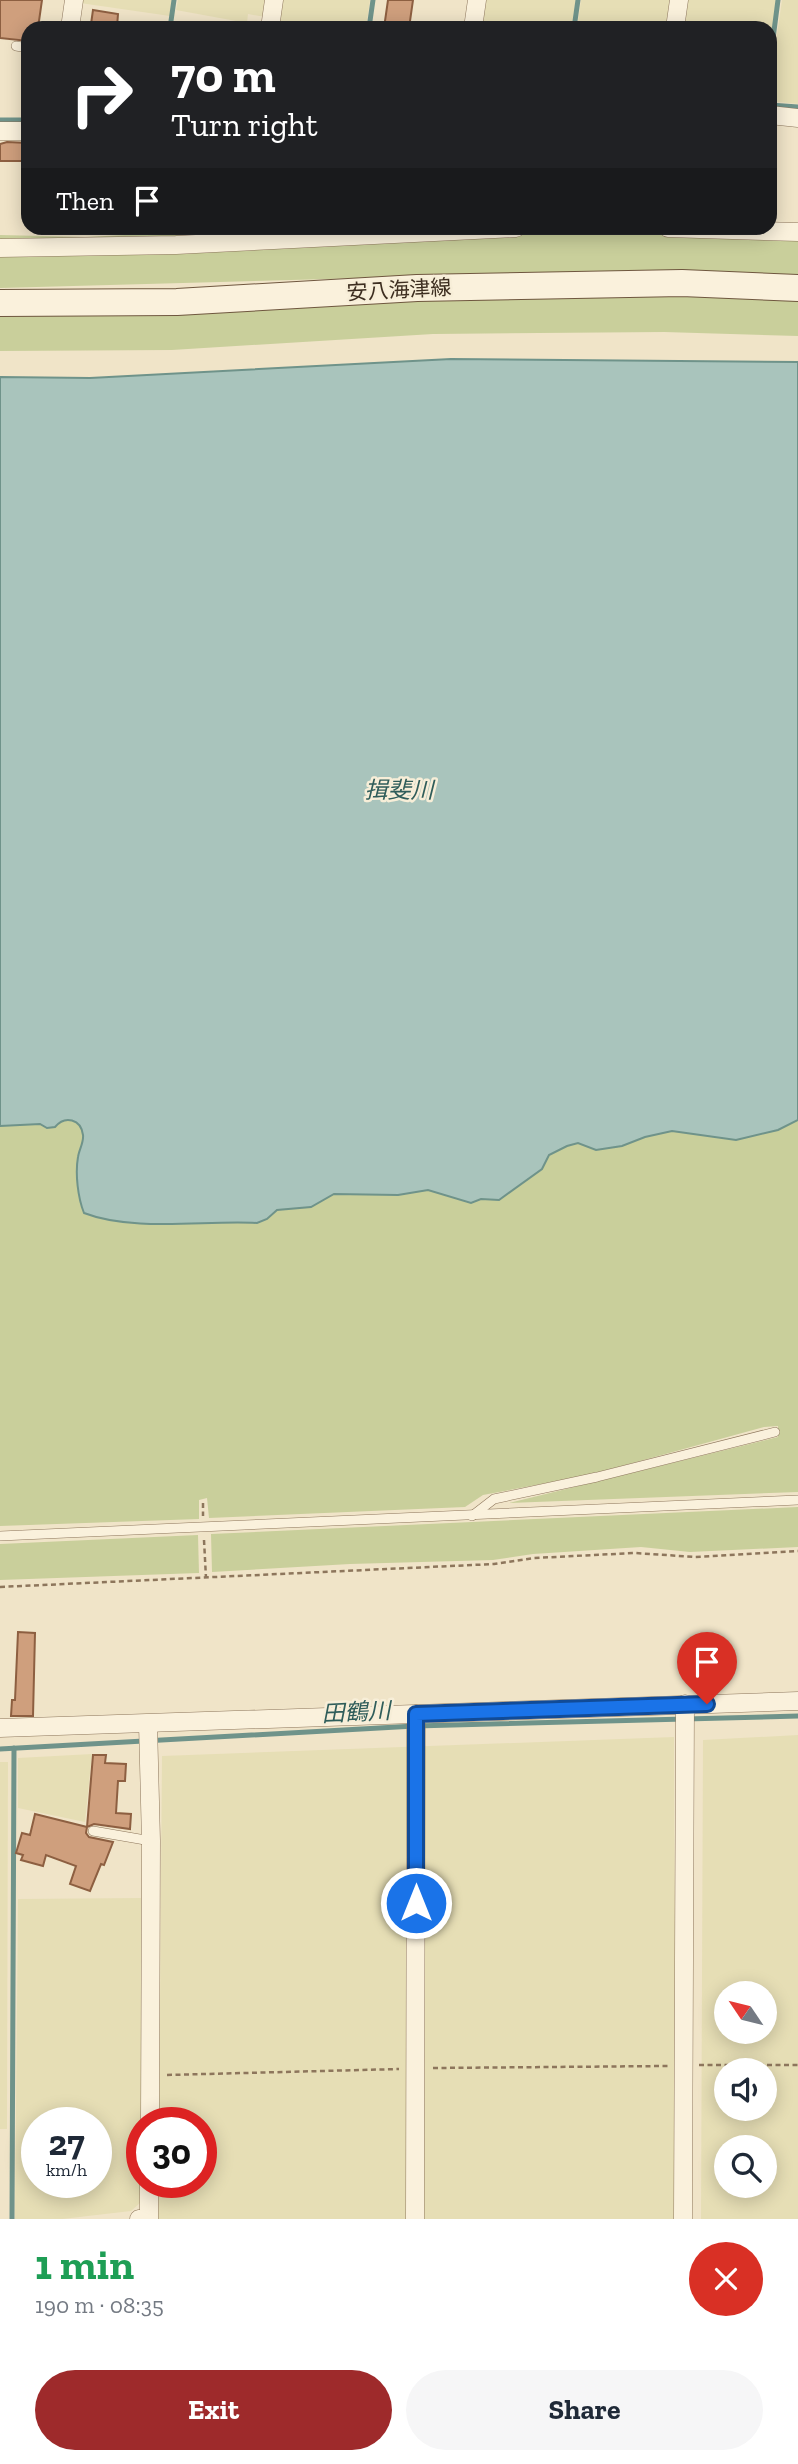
<!DOCTYPE html>
<html lang="en">
<head>
<meta charset="utf-8">
<style>
	body { margin:0; font-family:"Zilla Slab","Noto Sans JP",serif; background:#f6f6f7; color:#1f2937; height:100vh; display:flex; flex-direction:column; font-size:26px; white-space:nowrap }
	* { box-sizing:border-box; margin:0 }
	p { font-size:23px; color:#747a83 }
	.icon { flex:none; width:38px; height:38px; fill:none; stroke:currentColor; stroke-width:2; stroke-linecap:round; stroke-linejoin:round }
	.map { position:relative; height:2219px; overflow:hidden }
	.side { display:flex; flex-direction:column; background:#fff; flex:1 }
	.side>* { flex:none }
	.guide { position:absolute; left:21px; top:21px; width:756px; height:214px; border-radius:21px; box-shadow:0 4px 18px #0003; background:#202124; color:#fff; overflow:hidden }
	.needle { width:46px; rotate:305deg }
	.buttons { position:absolute; left:714px; top:1981px; display:grid; gap:14px }
	.buttons a { display:grid; place-items:center; width:63px; height:63px; border-radius:50%; background:#fff; box-shadow:0 4px 18px #0003; font-size:35px }
	.speed { position:absolute; left:21px; top:2107px; display:flex; gap:14px; font-size:35px; font-weight:700; text-align:center }
	.speed>* { display:grid; place-content:center; width:91px; height:91px; border-radius:50%; background:#fff; box-shadow:0 4px 18px #0003; line-height:1 }
	.speed small { font-size:18px; font-weight:400 }
	.speed .limit { border:10px solid #d22; background:#fff; color:#111 }
	.pin { position:absolute; display:grid; place-items:center; width:60px; height:60px; color:#fff; margin:-72px -30px; border-radius:50% 50% 50% 0; rotate:-45deg; box-shadow:0 0 7px #0007 }
	.pin .icon { rotate:45deg }
	.me { position:absolute; width:77px; margin:-38px; rotate:0deg; stroke-linejoin:round; filter:drop-shadow(0 0 5px #0008) }
	.turn { display:flex; align-items:center; gap:24px; height:147px; padding:0 35px; font-size:32px }
	.turn .icon { width:91px; height:91px; stroke-width:2.5 }
	.turn b { display:block; font-size:49px; line-height:60px }
	.then { display:flex; align-items:center; height:66px; padding:0 35px; background:#0003; gap:14px; font-size:26px }
	.round { display:grid; place-items:center; flex:none; width:74px; height:74px; border-radius:37px; background:#f6f6f7 }
	.overview { display:flex; align-items:center; justify-content:space-between; height:119px; padding:0 35px }
	h1 { font-size:42px; font-weight:700; line-height:52px; color:#1e9e55 }
	.cta { display:flex; gap:14px; margin-top:auto; padding:14px 35px }
	.cta a { flex:1; height:80px; border-radius:42px; background:#9e2a2b; color:#fff; font-size:28px; font-weight:700; line-height:80px; text-align:center }
	.cta a+a { background:#f6f6f7; color:#1f2937 }
	.map>svg:first-child { display:block }
</style>
</head>
<body>
<div class="map">
<svg width="798" height="2219" viewBox="0 0 798 2219">
	<rect width="100%" height="100%" fill="#f0e4c8"/>
	<!-- farmland -->
	<g fill="#e6deb5" fill-rule="evenodd">
		<polygon points="81,0 172,0 170,16 80,3"/>
		<polygon points="178,0 267,0 265,17 248,14 247,23 176,10"/>
		<polygon points="282,0 370,0 366,28 278,28"/>
		<polygon points="485,0 576,0 571,28 481,28"/>
		<polygon points="581,0 671,0 668,28 577,28"/>
		<polygon points="686,0 776,0 770,46 770,28 682,28"/>
		<polygon points="782,0 798,0 798,104 770,101 770,84"/>
		<path d="M798,1735v484h-97l2,-479zM726,1993h39v39h-39zM726,2070h39v39h-39zM726,2147h39v39h-39z"/>
		<polygon points="674,1737 676,2219 158,2219 159,2182 201,2182 201,2123 159,2123 162,1756"/>
		<polygon points="92,1754 85,1822 18,1808 18,1758"/>
		<polygon points="0,1762 8,1762 7,2129 0,2129"/>
		<path d="M141,1898v304l-10,9 -69,8h-47l3,-320zM37,2123h59v59h-59z"/>
	</g>
	<!-- green -->
	<g fill="#c9cf9b">
		<polygon points="264,228 431,228 0,242 0,235 85,237"/>
		<polygon points="512,233 655,233 798,238 798,278 478,275 0,288 0,253"/>
		<polygon points="685,296 798,298 798,336 664,332 433,334 172,350 0,351 0,313 418,298"/>
		<polygon points="66,1119 172,1139 645,1137 672,1131 736,1140 778,1130 798,1120 798,1492 509,1503 778,1437 778,1426 764,1427 589,1475 483,1495 465,1507 209,1518 207,1498 199,1500 199,1519 0,1526 0,1126 40,1124 47,1128"/>
		<polygon points="798,1507 798,1547 690,1552 641,1547 533,1554 493,1560 350,1564 212,1572 211,1534"/>
		<polygon points="198,1535 199,1573 0,1580 0,1544"/>
	</g>
	<!-- water -->
	<path fill="#a9c4bc" stroke="#6f938a" stroke-width="2" d="M451,359l347,3v758l-20,10 -42,10 -64,-9 -27,6 -23,9 -26,4 -18,-7 -11,3 -18,9 -7,14 -43,31 -18,-1 -10,4 -43,-13 -30,5 -64,-1 -23,13 -34,3 -10,9 -10,4c-52,-3 -124,9 -173,-10 -6,-15 -9,-39 -6,-56 1,-7 6,-15 5,-22 -2,-16 -18,-20 -28,-8l-8,1 -7,-4 -40,2v-749l90,1z"/>
	<g fill="none" stroke-linecap="round" stroke-linejoin="round">
		<!-- stream -->
		<g stroke="#6f938a" stroke-width="5">
			<polyline points="170,28 174,0"/>
			<polyline points="369,28 373,0"/>
			<polyline points="574,28 578,0"/>
			<polyline points="770,62 778,0"/>
			<polyline points="770,105 798,107"/>
			<polyline points="0,120 28,120"/>
			<polyline points="0,1749 415,1726 798,1716"/>
			<polyline points="12,2219 14,1748"/>
		</g>
	</g>
	<!-- building -->
	<g fill="#cf9f7d" stroke="#8d5f41" stroke-width="2">
		<polygon points="0,0 42,0 38,28 28,28 28,41 0,38"/>
		<polygon points="388,0 413,0 409,28 384,28"/>
		<polygon points="93,10 118,14 117,27 91,24"/>
		<polygon points="7,142 28,143 28,161 0,161 0,144"/>
		<polygon points="18,1632 35,1633 33,1716 11,1716 12,1700 15,1700"/>
		<polygon points="93,1755 106,1755 105,1763 126,1764 125,1781 118,1781 116,1813 131,1814 130,1829 94,1824 87,1827 86,1833 89,1837 113,1842 104,1865 101,1864 90,1891 70,1884 76,1866 46,1855 43,1866 21,1860 23,1855 16,1853 22,1833 30,1835 35,1814 87,1827"/>
	</g>
	<g fill="none" stroke-linecap="round" stroke-linejoin="round">
		<!-- lane casing -->
		<g stroke="#8d765c" stroke-width="10">
			<g id="lane">
				<polyline points="16,46 28,48"/>
				<polyline points="472,1516 494,1499 597,1477 775,1432"/>
				<polyline points="0,1536 798,1500"/>
				<polyline points="93,1831 151,1841"/>
			</g>
		</g>
		<!-- street casing -->
		<g stroke="#8d765c" stroke-width="19">
			<g id="street">
				<polyline points="70,28 74,0"/>
				<polyline points="270,28 274,0"/>
				<polyline points="473,28 477,0"/>
				<polyline points="675,28 679,0"/>
				<polyline points="770,115 798,118"/>
				<polyline points="0,131 28,131"/>
				<polyline points="668,228 798,232"/>
				<polyline points="0,248 176,245 516,228"/>
				<polyline points="148,1724 151,1841 150,2123"/>
				<polyline points="0,1728 798,1701"/>
				<polyline points="139,2219 149,2218 149,2182"/>
				<polyline points="415,2219 416,1714"/>
				<polyline points="683,2219 685,1704"/>
			</g>
		</g>
		<!-- secondary casing -->
		<g stroke="#6f573f" stroke-width="28">
			<polyline id="secondary" points="0,303 177,302 417,288 682,283 798,288"/>
		</g>
		<!-- path -->
		<g stroke="#8d765c" stroke-width="2.5" stroke-dasharray="5 3.5" stroke-linecap="butt">
			<polyline points="203,1503 203,1516"/>
			<polyline points="204,1540 206,1578"/>
			<polyline points="0,1587 494,1564 534,1558 635,1553 695,1557 798,1551"/>
			<polyline points="699,2065 798,2065"/>
			<polyline points="433,2068 668,2066"/>
			<polyline points="167,2075 399,2069"/>
		</g>
		<!-- lane -->
		<use href="#lane" stroke="#faf1dc" stroke-width="9"/>
		<!-- street -->
		<use href="#street" stroke="#faf1dc" stroke-width="18"/>
		<!-- secondary -->
		<use href="#secondary" stroke="#faf1dc" stroke-width="26"/>
	</g>
	<g fill="none" stroke-linecap="round" stroke-linejoin="round">
		<!-- route casing -->
		<g stroke="#114b97" stroke-width="18">
			<polyline id="route" points="416,1903 416,1714 707,1704"/>
		</g>
		<!-- route -->
		<use href="#route" stroke="#1a73e8" stroke-width="12"/>
	</g>
	<g text-anchor="middle" stroke-width="5" stroke-linejoin="round" paint-order="stroke">
		<!-- street labels -->
		<g font-size="21" fill="#3d2e20" stroke="#f7eed8">
			<text transform="translate(399 290) rotate(-3)" y="7">安八海津線</text>
		</g>
		<!-- water labels -->
		<g font-size="23" font-style="italic" fill="#2f5d5a" stroke="#f7eed8">
			<text x="399" y="798">揖斐川</text>
			<text transform="translate(356 1712) rotate(-3)" y="8">田鶴川</text>
		</g>
	</g>
</svg>
<div class="buttons">
<a><svg class="needle" viewBox="-14 -14 28 28"><path d="M0-13l5 13h-10z" fill="#e53935"/><path d="M0 13l5-13h-10z" fill="#747a83"/></svg></a>
<a><svg class="icon" aria-label="sound" viewBox="0 0 24 24"><path d="M4 9h4l5-4v14l-5-4H4zM17 9q2 3 0 6"/></svg></a>
<a><svg class="icon" aria-label="search" viewBox="0 0 24 24"><circle cx="10" cy="10" r="6"/><path d="M15 15l6 6"/></svg></a>
</div>
<div class="speed"><div>27<small>km/h</small></div><div class="limit">30</div></div>
<div class="pin" style="left:707px;top:1704px;background:#d93025"><svg class="icon" aria-label="arrive" viewBox="0 0 24 24"><path d="M6 21V4h12l-3 4 3 4H6"/></svg></div>
<svg class="me" style="left:416px;top:1903px" viewBox="-20 -20 40 40"><circle r="17" fill="#1a73e8" stroke="#fff" stroke-width="3"/><path d="M0-11L8 9 0 5-8 9z" fill="#fff"/></svg>
<div class="guide">
<div class="turn"><svg class="icon" aria-label="right" viewBox="0 0 24 24"><path d="M7 20v-9h11M14 6l5 5-5 5"/></svg><div><b>70 m</b>Turn right</div></div>
<div class="then">Then<svg class="icon" aria-label="arrive" viewBox="0 0 24 24"><path d="M6 21V4h12l-3 4 3 4H6"/></svg></div>
</div>
</div>
<section class="side">
<div class="overview"><div><h1>1 min</h1><p>190 m · 08:35</p></div><a class="round" style="background:#d93025;color:#fff"><svg class="icon" aria-label="close" viewBox="0 0 24 24"><path d="M6 6l12 12M18 6L6 18"/></svg></a></div>
<div class="cta"><a>Exit</a><a>Share</a></div>
</section>
</body>
</html>
